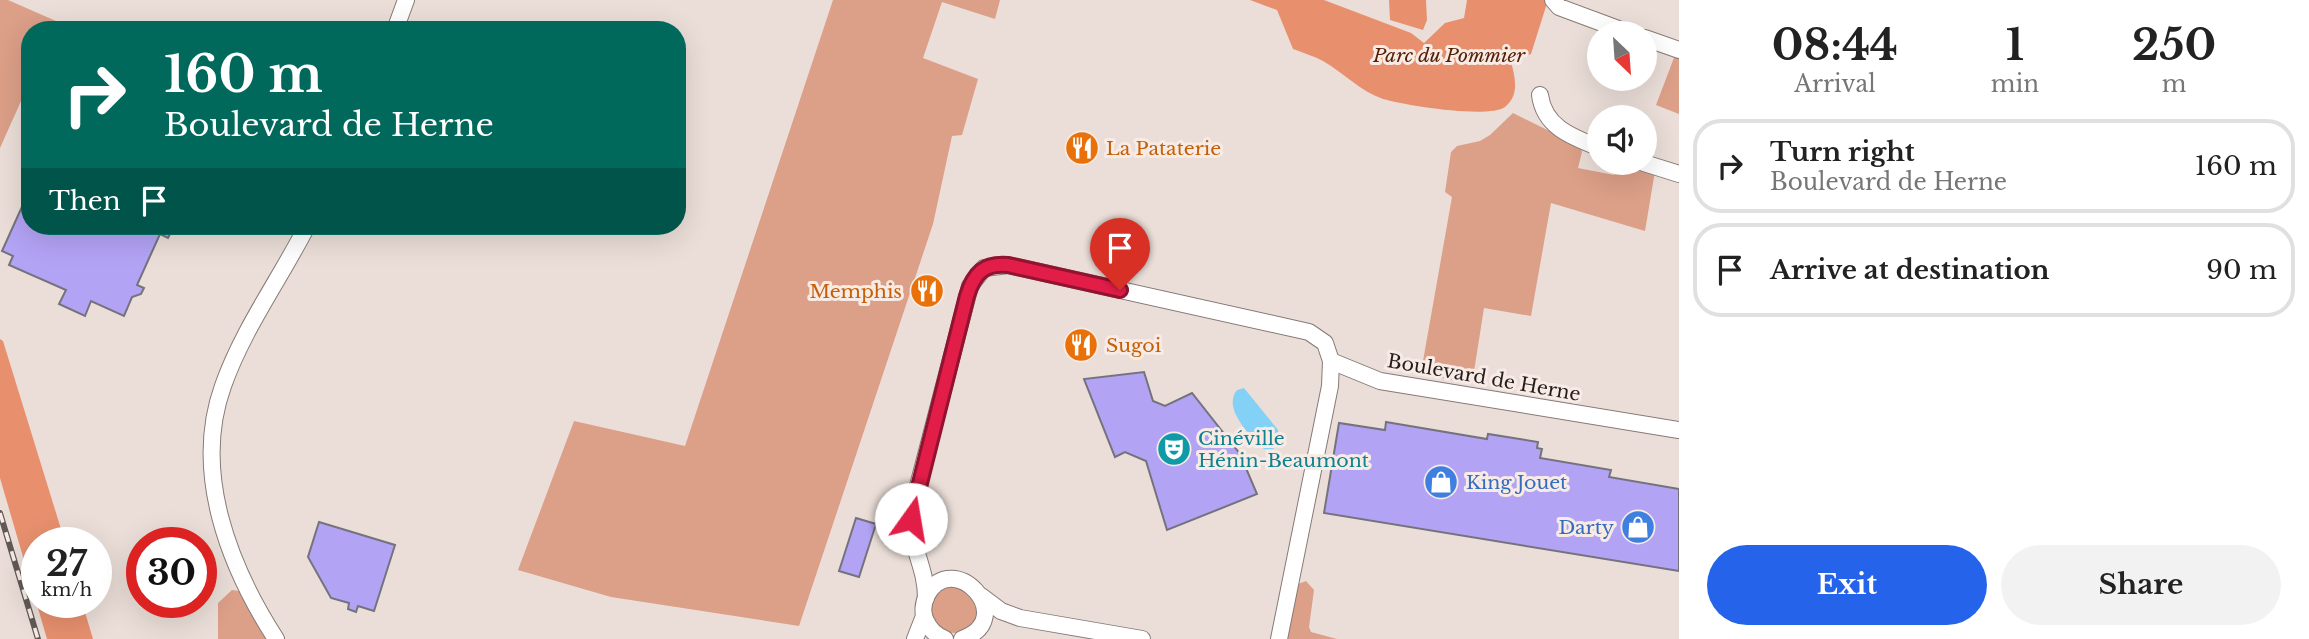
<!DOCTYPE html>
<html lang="en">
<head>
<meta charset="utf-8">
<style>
	body { margin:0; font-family:"Libre Baskerville",serif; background:#f2f2f2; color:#222; height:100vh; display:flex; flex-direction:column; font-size:26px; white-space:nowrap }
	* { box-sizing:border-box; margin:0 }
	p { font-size:23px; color:#767676 }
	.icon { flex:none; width:38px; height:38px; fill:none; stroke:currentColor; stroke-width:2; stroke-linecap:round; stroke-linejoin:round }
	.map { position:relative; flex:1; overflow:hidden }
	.sheet { display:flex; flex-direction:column; background:#fff; width:630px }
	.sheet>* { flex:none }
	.banner { position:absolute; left:21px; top:21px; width:665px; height:214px; border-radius:28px; box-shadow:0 7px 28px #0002; background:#00695c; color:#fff; overflow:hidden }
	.needle { width:46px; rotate:155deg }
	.fabs { position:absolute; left:1587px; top:21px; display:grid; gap:14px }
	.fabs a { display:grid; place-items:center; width:70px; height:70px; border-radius:50%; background:#fff; box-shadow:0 7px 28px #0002; font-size:35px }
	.speed { position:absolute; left:21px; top:527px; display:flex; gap:14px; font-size:35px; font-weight:700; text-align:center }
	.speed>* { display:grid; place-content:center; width:91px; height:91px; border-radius:50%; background:#fff; box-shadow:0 7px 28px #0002; line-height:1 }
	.speed small { font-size:18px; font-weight:400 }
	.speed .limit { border:10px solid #d22; background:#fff; color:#111 }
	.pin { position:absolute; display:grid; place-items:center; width:60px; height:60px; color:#fff; margin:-72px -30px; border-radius:50% 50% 50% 0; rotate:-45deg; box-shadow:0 0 7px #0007 }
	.pin .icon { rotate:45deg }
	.me { position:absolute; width:77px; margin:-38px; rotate:13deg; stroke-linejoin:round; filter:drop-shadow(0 0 5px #0008) }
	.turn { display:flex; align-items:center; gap:24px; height:147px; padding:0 28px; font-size:32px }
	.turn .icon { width:91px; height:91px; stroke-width:2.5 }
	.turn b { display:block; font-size:49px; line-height:60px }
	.then { display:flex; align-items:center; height:66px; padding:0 28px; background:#0003; gap:14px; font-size:26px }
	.eta { display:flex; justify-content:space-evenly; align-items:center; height:119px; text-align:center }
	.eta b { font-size:42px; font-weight:700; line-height:49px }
	.primary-button { display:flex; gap:14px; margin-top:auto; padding:14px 28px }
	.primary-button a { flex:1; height:80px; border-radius:42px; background:#2563eb; color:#fff; font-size:28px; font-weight:700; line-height:80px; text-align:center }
	.primary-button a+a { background:#f2f2f2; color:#222 }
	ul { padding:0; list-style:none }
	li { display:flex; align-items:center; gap:21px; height:94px; margin:0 14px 10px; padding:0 14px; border:4px solid #e0e0e0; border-radius:28px }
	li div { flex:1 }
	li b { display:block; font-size:26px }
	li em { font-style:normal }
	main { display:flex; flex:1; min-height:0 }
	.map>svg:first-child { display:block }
</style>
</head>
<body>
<main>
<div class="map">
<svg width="1679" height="639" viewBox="0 0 1679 639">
	<rect width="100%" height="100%" fill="#ebded8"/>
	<!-- green -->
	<g fill="#dc9f88">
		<polygon points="0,0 8,0 56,21 52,30 30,30 30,81 0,148"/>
		<polygon points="833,0 1000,0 995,19 942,2 923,58 978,79 962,135 952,136 933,224 799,626 611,597 518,570 574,421 685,446"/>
		<polygon points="1675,55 1679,55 1679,114 1656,105"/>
		<polygon points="1513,113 1580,146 1582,152 1578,168 1614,175 1620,163 1633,163 1655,171 1645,231 1551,203 1531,316 1484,308 1472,384 1427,375 1423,361 1452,197 1445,192 1451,152 1457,146 1480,141 1490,135"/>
		<polygon points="1306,581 1314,590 1309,627 1311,632 1337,639 1287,639 1298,584"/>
		<circle cx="954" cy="610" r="23"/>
		<polygon points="232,590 239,591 266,639 218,639 218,603"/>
	</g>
	<!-- forest -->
	<g fill="#e8906e">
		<path d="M1250,0h74l87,33 13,10 21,-20 19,-5 3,-18h81l-17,54 -20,8c4,15 9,33 -6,45 -17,12 -102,-2 -122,-8 -23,-8 -39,-26 -60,-38 -9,-5 -20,-8 -30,-12l-16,-39z"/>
		<polygon points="1389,0 1426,0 1427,20 1423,30 1390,20"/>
		<polygon points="0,339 3,341 65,542 37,542 37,602 82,602 93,639 47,639 0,478"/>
	</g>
	<!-- water -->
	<path fill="#84d1f7" d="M1244,388l34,42 1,13 -6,6h-9c-14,-13 -42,-41 -27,-59z"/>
	<!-- building -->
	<g fill="#b3a3f5" stroke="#74737d" stroke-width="2">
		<polygon points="30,189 30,226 164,226 172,230 168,238 160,234 137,285 144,288 141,294 132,297 124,316 91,301 85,316 59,304 66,290 9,265 13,256 2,251"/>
		<polygon points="1144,372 1153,401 1165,406 1192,393 1240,454 1257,494 1167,530 1146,461 1125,452 1115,457 1084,379"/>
		<polygon points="1386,422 1487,439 1488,434 1538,442 1537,448 1542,449 1540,458 1611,470 1609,477 1679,489 1679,571 1324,513 1339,423 1385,430"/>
		<polygon points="856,518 876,524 859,577 839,571"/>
		<polygon points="319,522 395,545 374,611 358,606 356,612 348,609 349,603 331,598 308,557"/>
	</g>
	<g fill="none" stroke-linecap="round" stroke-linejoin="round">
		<!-- minor casing -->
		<g stroke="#867a75" stroke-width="18">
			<g id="minor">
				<polyline points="1553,0 1559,7 1629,33"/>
				<polyline points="395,30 406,0"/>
				<polyline points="1645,38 1679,50"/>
				<path d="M1540,95c4,32 32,42 60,53"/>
				<polyline points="1644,163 1679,174"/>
				<polyline points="1331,361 1380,381 1679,430"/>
				<polyline points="981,596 1001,611 1020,618 1142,639"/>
				<path d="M926,598c0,-36 -20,-53 -13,-93l57,-219 14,-18 24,-3 301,67 16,11 6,18 -1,25 -51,253"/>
				<path d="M276,639c-47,-73 -84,-167 -53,-253 20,-57 57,-107 84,-160"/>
				<polyline points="915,639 924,616"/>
				<path d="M945,639c-8,-3 -15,-9 -19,-18 -4,-8 -3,-18 1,-26 26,-48 93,23 35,44"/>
			</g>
		</g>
		<!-- minor -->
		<use href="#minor" stroke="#fff" stroke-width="16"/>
		<!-- rail casing -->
		<g stroke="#615956" stroke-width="6">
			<polyline id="rail" points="0,513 38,639"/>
		</g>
		<!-- rail -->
		<use href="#rail" stroke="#f8ebe5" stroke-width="3.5" stroke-dasharray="10" stroke-linecap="butt"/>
	</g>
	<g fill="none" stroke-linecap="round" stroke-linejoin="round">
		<!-- route casing -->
		<g stroke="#92132f" stroke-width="18">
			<path id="route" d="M911,519l56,-223c7,-23 17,-33 41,-31l112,25"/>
		</g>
		<!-- route -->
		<use href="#route" stroke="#e11d48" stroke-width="12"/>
	</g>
	<!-- icons -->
	<defs>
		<g id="restaurant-disc" transform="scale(1.75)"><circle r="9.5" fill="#e8710a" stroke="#f8ebe5"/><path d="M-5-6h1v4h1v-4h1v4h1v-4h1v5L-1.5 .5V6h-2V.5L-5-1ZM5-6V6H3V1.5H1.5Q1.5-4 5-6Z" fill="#fff"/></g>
		<g id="theatre-disc" transform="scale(1.75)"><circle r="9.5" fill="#0f9aa8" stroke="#f8ebe5"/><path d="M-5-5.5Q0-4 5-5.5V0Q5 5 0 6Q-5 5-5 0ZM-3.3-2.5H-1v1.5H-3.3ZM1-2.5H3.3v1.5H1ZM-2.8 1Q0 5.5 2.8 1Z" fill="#fff"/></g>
		<g id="shop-disc" transform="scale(1.75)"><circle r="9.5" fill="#3f7fe0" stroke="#f8ebe5"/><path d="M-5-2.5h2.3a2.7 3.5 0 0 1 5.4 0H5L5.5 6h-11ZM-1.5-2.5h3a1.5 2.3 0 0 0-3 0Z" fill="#fff"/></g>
	</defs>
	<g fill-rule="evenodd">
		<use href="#restaurant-disc" x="1082" y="148"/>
		<use href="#restaurant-disc" x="927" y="291"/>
		<use href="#restaurant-disc" x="1081" y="345"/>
		<use href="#theatre-disc" x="1174" y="449"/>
		<use href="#shop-disc" x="1441" y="482"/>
		<use href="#shop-disc" x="1638" y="527"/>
	</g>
	<g text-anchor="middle" stroke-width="6" stroke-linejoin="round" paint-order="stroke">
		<!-- park labels -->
		<g font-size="19" font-style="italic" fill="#562007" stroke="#f8ebe5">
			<text x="1449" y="62">Parc du Pommier</text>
		</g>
		<!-- food labels -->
		<g font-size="19" fill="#c56008" stroke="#f8ebe5" text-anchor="start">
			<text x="1106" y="155">La Pataterie</text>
			<text x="902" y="298" text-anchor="end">Memphis</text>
			<text x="1106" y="352">Sugoi</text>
		</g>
		<!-- street labels -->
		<g font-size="19" fill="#231e1c" stroke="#f8ebe5">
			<text transform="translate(1484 377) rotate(10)" y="7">Boulevard de Herne</text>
		</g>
		<!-- culture labels -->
		<g font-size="19" fill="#0d838f" stroke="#f8ebe5" text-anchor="start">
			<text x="1198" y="445">Cinéville<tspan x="1198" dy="22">Hénin-Beaumont</tspan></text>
		</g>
		<!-- shop labels -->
		<g font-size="19" fill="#366cbe" stroke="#f8ebe5" text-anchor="start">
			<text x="1466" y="489">King Jouet</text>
			<text x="1614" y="534" text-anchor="end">Darty</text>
		</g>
	</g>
</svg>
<div class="fabs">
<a><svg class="needle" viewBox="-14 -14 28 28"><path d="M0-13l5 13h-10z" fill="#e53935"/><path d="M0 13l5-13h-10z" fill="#767676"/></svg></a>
<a><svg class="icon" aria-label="sound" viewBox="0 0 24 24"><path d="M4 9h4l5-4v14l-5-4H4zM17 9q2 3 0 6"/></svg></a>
</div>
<div class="speed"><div>27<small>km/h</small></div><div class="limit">30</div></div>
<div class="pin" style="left:1120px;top:290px;background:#d93025"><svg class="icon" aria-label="arrive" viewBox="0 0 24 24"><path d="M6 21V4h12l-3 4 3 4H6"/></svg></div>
<svg class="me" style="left:911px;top:519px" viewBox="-20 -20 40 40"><circle r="19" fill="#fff"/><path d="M0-13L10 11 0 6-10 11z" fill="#e11d48"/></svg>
<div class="banner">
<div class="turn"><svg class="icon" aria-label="right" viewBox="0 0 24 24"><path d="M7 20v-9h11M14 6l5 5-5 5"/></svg><div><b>160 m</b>Boulevard de Herne</div></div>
<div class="then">Then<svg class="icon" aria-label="arrive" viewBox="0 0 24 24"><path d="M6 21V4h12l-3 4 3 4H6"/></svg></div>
</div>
</div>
<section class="sheet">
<div class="eta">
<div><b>08:44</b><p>Arrival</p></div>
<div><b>1</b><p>min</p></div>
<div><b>250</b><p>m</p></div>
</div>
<ul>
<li><svg class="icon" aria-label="right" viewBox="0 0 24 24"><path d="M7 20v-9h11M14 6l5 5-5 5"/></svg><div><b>Turn right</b><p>Boulevard de Herne</p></div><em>160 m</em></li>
<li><svg class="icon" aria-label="arrive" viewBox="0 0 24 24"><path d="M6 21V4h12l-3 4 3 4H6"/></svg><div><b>Arrive at destination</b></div><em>90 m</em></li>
</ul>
<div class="primary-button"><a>Exit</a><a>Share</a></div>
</section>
</main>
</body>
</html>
